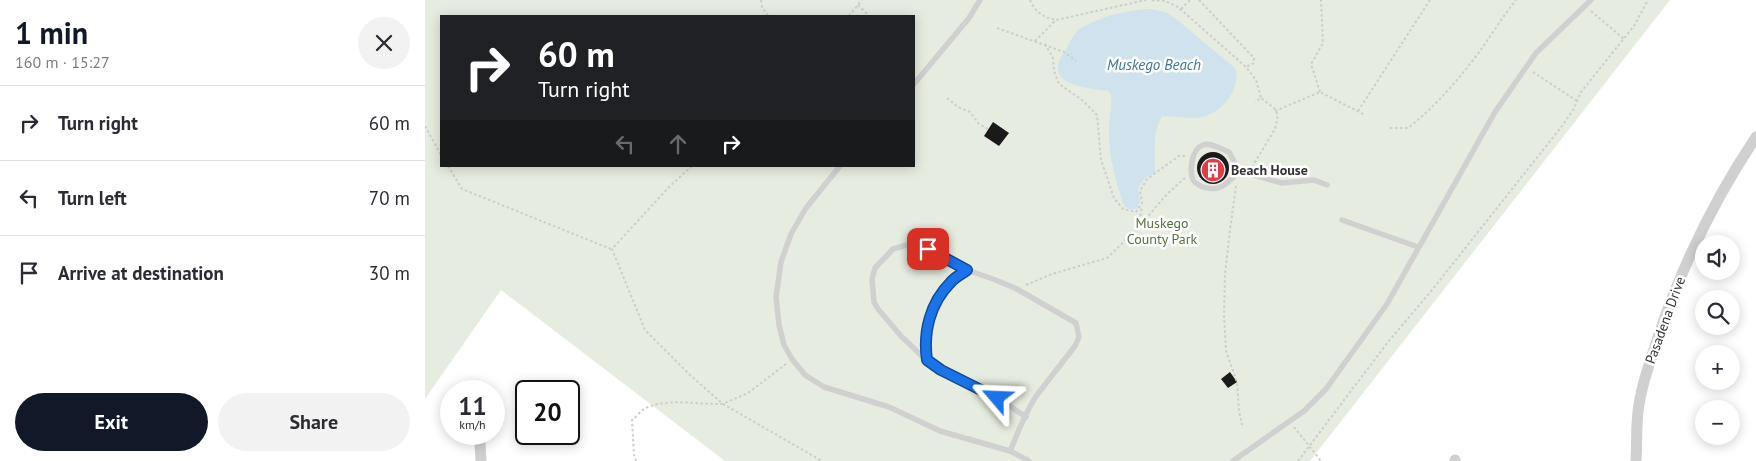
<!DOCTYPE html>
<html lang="en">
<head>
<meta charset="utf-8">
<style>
	body { margin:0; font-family:"PT Sans",sans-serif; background:#f2f2f3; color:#2b2b33; height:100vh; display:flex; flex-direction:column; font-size:19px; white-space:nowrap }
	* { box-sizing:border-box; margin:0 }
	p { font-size:16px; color:#7c7c81 }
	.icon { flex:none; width:28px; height:28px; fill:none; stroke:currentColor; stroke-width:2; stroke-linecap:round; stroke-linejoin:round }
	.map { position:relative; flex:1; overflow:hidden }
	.sheet { display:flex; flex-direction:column; background:#fff; width:425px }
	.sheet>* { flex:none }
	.top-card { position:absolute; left:15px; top:15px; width:475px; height:152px; border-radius:0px; box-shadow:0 2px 12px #0003; background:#202124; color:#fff; overflow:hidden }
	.fabs { position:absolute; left:1270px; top:235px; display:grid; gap:10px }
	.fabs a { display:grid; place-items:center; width:45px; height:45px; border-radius:50%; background:#fff; box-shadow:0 2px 12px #0003; font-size:25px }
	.speed { position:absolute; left:15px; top:380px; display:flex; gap:10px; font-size:25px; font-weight:700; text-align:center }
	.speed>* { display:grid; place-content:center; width:65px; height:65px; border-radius:50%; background:#fff; box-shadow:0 2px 12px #0003; line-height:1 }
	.speed small { font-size:12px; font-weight:400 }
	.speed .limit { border:2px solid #111; border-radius:8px; background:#fff; color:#111 }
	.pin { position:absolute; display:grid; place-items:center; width:42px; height:42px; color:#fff; margin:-21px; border-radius:10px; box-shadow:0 2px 8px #0006 }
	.me { position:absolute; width:55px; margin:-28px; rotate:296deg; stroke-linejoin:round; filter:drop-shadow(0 0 4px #0008) }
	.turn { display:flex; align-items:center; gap:18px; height:105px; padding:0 15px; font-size:22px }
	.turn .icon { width:65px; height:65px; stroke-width:2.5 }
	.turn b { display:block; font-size:35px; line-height:42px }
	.lanes { display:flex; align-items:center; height:48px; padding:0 15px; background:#0003; justify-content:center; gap:25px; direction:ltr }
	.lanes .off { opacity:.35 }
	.round { display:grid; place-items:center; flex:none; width:52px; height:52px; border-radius:26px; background:#f2f2f3 }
	.head { display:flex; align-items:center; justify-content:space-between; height:85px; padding:0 15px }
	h1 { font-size:30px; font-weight:800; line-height:38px; color:#111827 }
	.primary-button { display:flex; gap:10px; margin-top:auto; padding:10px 15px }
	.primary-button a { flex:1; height:58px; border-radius:30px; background:#111827; color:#fff; font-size:20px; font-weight:800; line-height:58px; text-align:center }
	.primary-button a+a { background:#f2f2f3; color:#2b2b33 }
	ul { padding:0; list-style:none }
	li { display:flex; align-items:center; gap:15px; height:75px; padding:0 15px; border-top:1px solid #e1e1e2 }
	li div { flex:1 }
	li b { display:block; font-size:19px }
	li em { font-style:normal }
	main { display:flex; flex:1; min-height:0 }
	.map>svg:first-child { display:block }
</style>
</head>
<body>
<main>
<section class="sheet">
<div class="head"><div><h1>1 min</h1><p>160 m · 15:27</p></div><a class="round"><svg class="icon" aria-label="close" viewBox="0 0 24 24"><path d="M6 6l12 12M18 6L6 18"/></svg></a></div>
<ul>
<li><svg class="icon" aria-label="right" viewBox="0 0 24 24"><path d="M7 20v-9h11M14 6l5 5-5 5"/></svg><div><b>Turn right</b></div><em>60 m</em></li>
<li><svg class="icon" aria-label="left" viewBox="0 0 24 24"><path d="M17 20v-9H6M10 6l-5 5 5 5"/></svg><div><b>Turn left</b></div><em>70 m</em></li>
<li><svg class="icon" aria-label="arrive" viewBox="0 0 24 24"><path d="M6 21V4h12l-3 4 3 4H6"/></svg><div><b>Arrive at destination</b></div><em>30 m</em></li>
</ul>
<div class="primary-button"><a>Exit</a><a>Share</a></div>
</section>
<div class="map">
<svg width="1331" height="461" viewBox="0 0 1331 461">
	<rect width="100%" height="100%" fill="#fff"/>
	<!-- green -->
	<path fill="#e6ecdf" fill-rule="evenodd" d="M0,0h1245l-360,461h-585l-224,-171 -76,109zM16,16h473v150h-473z"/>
	<!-- water -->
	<path fill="#cfe2ee" d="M725,9l15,3 10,6 61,51c4,22 -16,47 -39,49 -12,1 -24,-2 -35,-2 -10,17 -7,36 -7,56l-10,6 -7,10 2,13 -3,8h-7l-6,-3c-8,-25 -16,-50 -15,-77 0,-12 3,-23 2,-35l-3,-3c-14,-2 -54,-5 -50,-25 1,-7 5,-12 9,-18 3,-7 9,-18 16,-21 20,-11 44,-17 67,-18z"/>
	<!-- building -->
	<g fill="#1a1a1a">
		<polygon points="568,122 584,133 574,146 559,136"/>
		<circle cx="788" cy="168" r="16"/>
		<polygon points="805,372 812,382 803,388 796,379"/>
	</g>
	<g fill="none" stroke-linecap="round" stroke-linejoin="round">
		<!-- path -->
		<g stroke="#cdcdcd" stroke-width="2" stroke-dasharray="2.5 2.5" stroke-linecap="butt">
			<polyline points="336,0 337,7 343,16"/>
			<path d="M605,0c6,13 13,17 26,20"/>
			<polyline points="727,0 740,1 753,7 821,67 831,80 836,98"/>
			<polyline points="774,0 829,58 829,63 821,67"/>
			<polyline points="433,5 444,16"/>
			<polyline points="756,9 765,0"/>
			<polyline points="1166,11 1199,39"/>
			<polyline points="424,16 437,0"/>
			<polyline points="572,28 639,52 651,61"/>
			<polyline points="610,41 631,20 721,0"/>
			<polyline points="620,44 628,58 629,71 634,84 657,100 672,115 676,160 689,198 698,209 711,212 717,203 715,191 722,179 754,156 761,156"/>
			<polyline points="1108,72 1152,101"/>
			<polyline points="895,92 886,64 898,43 896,0"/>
			<polyline points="522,98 533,107 545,112 554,124 563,129"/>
			<polyline points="850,111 895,92 940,115"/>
			<polyline points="933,111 1005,0"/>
			<polyline points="0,126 16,155"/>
			<path d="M965,128h18c28,-22 51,-49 72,-77 12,-17 23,-35 36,-51"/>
			<polyline points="23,166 37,189 186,249"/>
			<polyline points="267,166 244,187 187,249 220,330 265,375 298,404"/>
			<polyline points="827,167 850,129 853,115 849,108 836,98 830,102"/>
			<polyline points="811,186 805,230 800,274 799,314 801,351 812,382 814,411 817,425"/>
			<polyline points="714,226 717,206"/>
			<polyline points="601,285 627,274 682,258 713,228 742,194 760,178"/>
			<polyline points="361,364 323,393 298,404 397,461"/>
			<polyline points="869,427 896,461"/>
			<path d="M211,461l-2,-6 -2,-35c4,-3 8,-8 12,-11 21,-12 56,-4 79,-5"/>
			<polyline points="873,461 963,342 1007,290 1137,126 1148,110 1156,92 1209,26 1223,0"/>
		</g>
		<!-- lane -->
		<g stroke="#d0d0d0" stroke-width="5.5">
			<polyline points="489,84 544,18 555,0"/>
			<polyline points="415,166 381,208 366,234 356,262 351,297 354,325 359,345 367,359 380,375 399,387 464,407 515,431 585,451 604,461"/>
			<path d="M814,171c-10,11 -19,22 -36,16 -5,-2 -10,-5 -11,-10 -2,-10 0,-28 11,-32 8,-3 18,4 26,7l10,19 43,12 32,-3 13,5"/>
			<polyline points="917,220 993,247"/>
			<path d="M502,360c-4,-28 3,-57 24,-78 4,-5 11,-8 16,-12"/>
			<path d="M585,451c8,-18 15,-39 27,-56 12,-16 25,-32 38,-49l4,-9 -3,-14 -61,-35 -22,-9 -26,-9 -39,-21 -18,-5 -17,5 -18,19 -3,11 2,23 4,7 23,27 22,21 18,13 57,28 28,19"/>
			<polyline points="808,461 879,411 901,389 962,304 1070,112 1111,53 1166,0"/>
		</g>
		<!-- street -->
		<g stroke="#d0d0d0" stroke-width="11">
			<polyline points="55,442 56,461"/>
			<polyline points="1030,461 1030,460"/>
			<path d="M1211,461c1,-16 0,-33 2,-49 3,-27 13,-52 21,-78 24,-70 56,-136 97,-197"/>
		</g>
	</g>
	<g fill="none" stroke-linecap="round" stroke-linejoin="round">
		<!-- route casing -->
		<g stroke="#114b97" stroke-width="12">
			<path id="route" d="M503,249l39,21c-5,4 -12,7 -16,12 -21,21 -28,50 -24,78l14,10 56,28"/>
		</g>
		<!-- route -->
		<use href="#route" stroke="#1a73e8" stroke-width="9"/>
	</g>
	<!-- icons -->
	<defs>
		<g id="building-disc" transform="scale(1.25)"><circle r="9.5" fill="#e63946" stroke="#fff"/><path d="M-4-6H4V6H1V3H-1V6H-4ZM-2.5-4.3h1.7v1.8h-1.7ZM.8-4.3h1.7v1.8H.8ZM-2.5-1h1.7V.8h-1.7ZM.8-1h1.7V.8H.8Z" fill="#fff"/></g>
	</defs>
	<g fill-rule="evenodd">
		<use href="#building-disc" x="788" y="170"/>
	</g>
	<g text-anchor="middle" stroke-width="5" stroke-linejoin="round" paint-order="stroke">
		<!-- poi labels -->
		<g font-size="14" font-weight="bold" fill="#333" stroke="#fff" text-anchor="start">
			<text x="806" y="175">Beach House</text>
		</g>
		<!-- park labels -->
		<g font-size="14" fill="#56703f" stroke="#fff">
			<text x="737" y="228">Muskego<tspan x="737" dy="16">County Park</tspan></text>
		</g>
		<!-- street labels -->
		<g font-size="14" fill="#333" stroke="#fff">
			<text transform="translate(1240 320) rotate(-70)" y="5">Pasadena Drive</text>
		</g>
		<!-- water labels -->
		<g font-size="15" font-style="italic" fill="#3f7597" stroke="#fff">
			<text x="729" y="70">Muskego Beach</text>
		</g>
	</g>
</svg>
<div class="fabs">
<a><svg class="icon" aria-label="sound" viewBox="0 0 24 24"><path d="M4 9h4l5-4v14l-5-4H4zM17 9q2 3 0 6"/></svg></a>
<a><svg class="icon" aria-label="search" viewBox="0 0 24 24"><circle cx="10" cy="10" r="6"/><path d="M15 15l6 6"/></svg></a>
<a>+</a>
<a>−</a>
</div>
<div class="speed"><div>11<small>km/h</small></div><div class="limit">20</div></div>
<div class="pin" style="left:503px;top:249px;background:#d93025"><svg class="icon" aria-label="arrive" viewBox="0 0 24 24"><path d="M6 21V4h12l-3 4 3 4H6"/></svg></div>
<svg class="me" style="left:572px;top:398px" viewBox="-20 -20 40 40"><path d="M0-17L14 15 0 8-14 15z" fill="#1a73e8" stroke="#fff" stroke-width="4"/></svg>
<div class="top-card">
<div class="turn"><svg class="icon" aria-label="right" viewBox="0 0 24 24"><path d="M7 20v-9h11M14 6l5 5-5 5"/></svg><div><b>60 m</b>Turn right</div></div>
<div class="lanes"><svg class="icon off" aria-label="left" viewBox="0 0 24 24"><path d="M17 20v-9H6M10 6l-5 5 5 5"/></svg><svg class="icon off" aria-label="ahead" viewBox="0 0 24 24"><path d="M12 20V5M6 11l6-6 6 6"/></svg><svg class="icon" aria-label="right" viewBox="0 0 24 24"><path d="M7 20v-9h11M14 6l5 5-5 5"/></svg></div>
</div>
</div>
</main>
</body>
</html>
